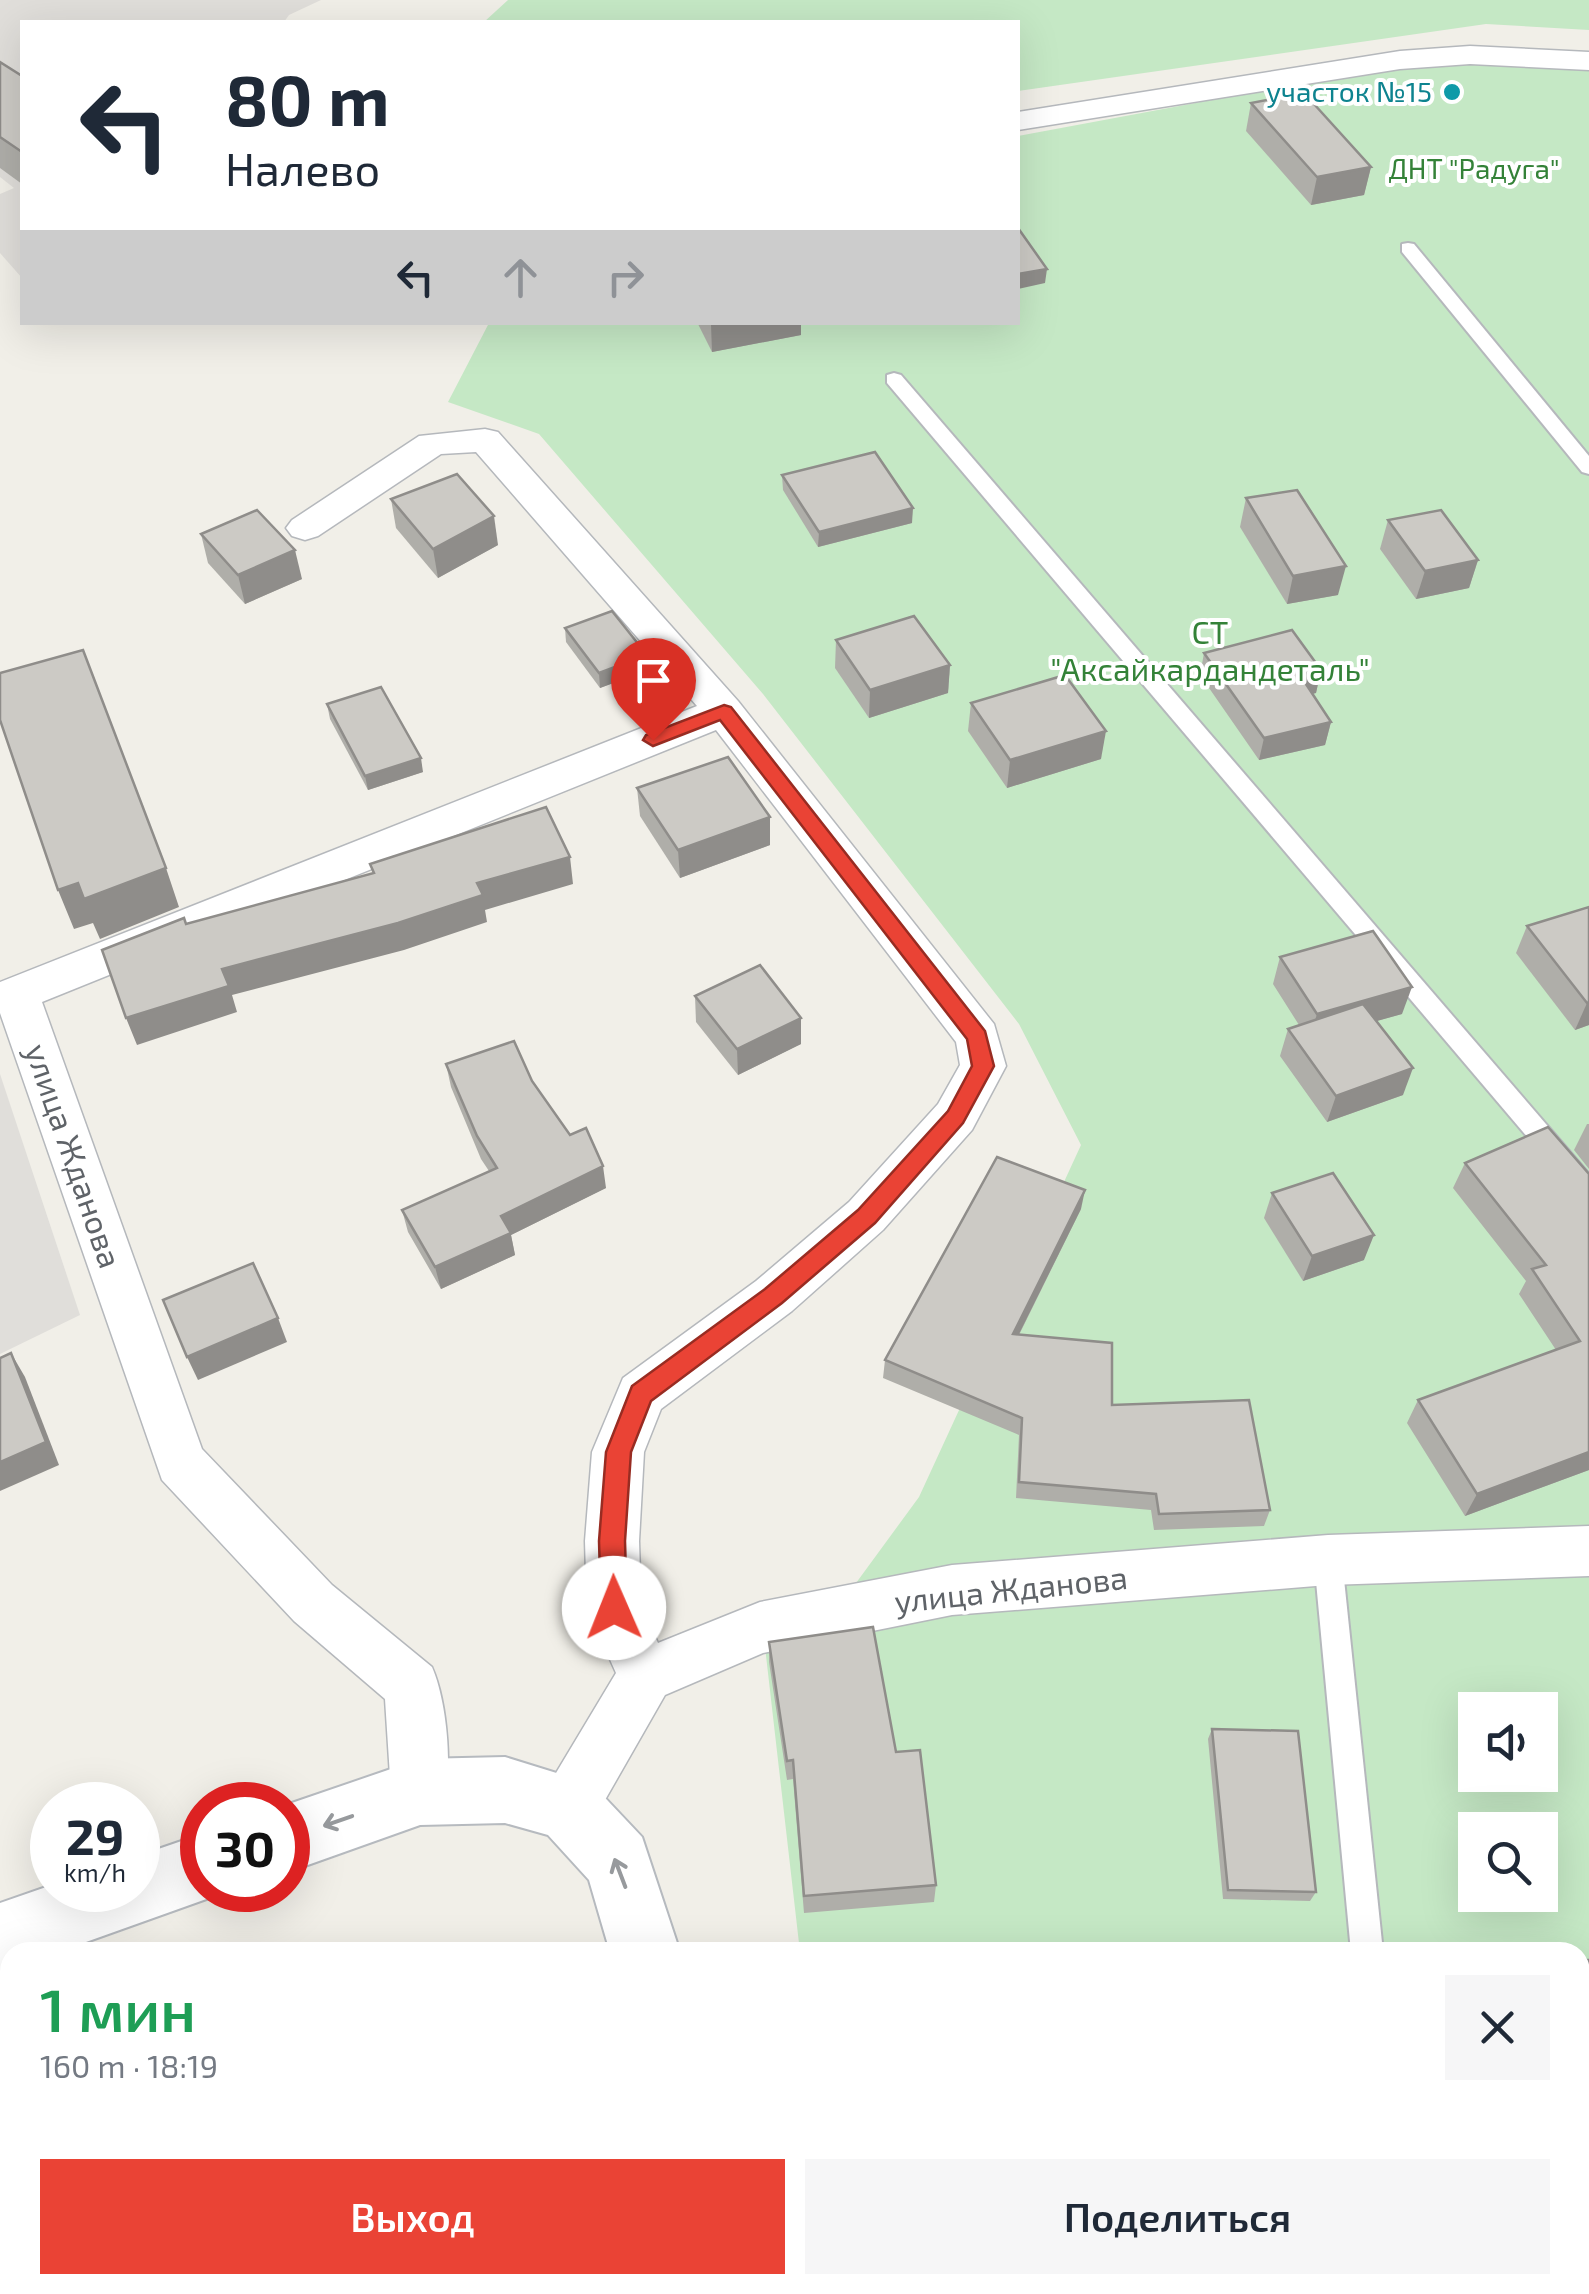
<!DOCTYPE html>
<html lang="ru">
<head>
<meta charset="utf-8">
<style>
	body { margin:0; font-family:"Exo 2",sans-serif; background:#f6f6f7; color:#1f2937; height:100vh; display:flex; flex-direction:column; font-size:38px; white-space:nowrap }
	* { box-sizing:border-box; margin:0 }
	p { font-size:32px; color:#747a83 }
	.icon { flex:none; width:55px; height:55px; fill:none; stroke:currentColor; stroke-width:2; stroke-linecap:round; stroke-linejoin:round }
	.map { position:relative; flex:1; overflow:hidden }
	.details { position:absolute; left:0px; top:1942px; width:1590px; height:352px; display:flex; flex-direction:column; background:#fff; border-radius:30px 30px 0 0; box-shadow:0 10px 40px #0002 }
	.details>* { flex:none }
	.hud { position:absolute; left:20px; top:20px; width:1000px; height:305px; border-radius:0px; box-shadow:0 10px 40px #0002; background:#fff; color:#1f2937; overflow:hidden }
	.controls { position:absolute; left:1458px; top:1692px; display:grid; gap:20px }
	.controls a { display:grid; place-items:center; width:100px; height:100px; border-radius:0px; background:#fff; box-shadow:0 10px 40px #0002; font-size:50px }
	.speed { position:absolute; left:30px; top:1782px; display:flex; gap:20px; font-size:50px; font-weight:700; text-align:center }
	.speed>* { display:grid; place-content:center; width:130px; height:130px; border-radius:50%; background:#fff; box-shadow:0 10px 40px #0002; line-height:1 }
	.speed small { font-size:25px; font-weight:400 }
	.speed .limit { border:15px solid #d22; background:#fff; color:#111 }
	.pin { position:absolute; display:grid; place-items:center; width:85px; height:85px; color:#fff; margin:-102px -42px; border-radius:50% 50% 50% 0; rotate:-45deg; box-shadow:0 0 10px #0007 }
	.pin .icon { rotate:45deg }
	.me { position:absolute; width:110px; margin:-55px; rotate:359deg; stroke-linejoin:round; filter:drop-shadow(0 0 8px #0008) }
	.turn { display:flex; align-items:center; gap:35px; height:210px; padding:0 40px; font-size:45px }
	.turn .icon { width:130px; height:130px; stroke-width:2.5 }
	.turn b { display:block; font-size:70px; line-height:85px }
	.lanes { display:flex; align-items:center; height:95px; padding:0 40px; background:#0003; justify-content:center; gap:50px; direction:ltr }
	.lanes .off { opacity:.35 }
	.round { display:grid; place-items:center; flex:none; width:105px; height:105px; border-radius:0px; background:#f6f6f7 }
	.overview { display:flex; align-items:center; justify-content:space-between; height:170px; padding:0 40px }
	h1 { font-size:60px; font-weight:600; line-height:75px; color:#1e9e55 }
	.button { display:flex; gap:20px; margin-top:auto; padding:20px 40px }
	.button a { flex:1; height:115px; border-radius:0px; background:#ea4335; color:#fff; font-size:40px; font-weight:600; line-height:115px; text-align:center }
	.button a+a { background:#f6f6f7; color:#1f2937 }
	.map>svg:first-child { display:block }
</style>
</head>
<body>
<div class="map">
<svg width="1589" height="2294" viewBox="0 0 1589 2294">
	<rect width="100%" height="100%" fill="#f1efe8"/>
	<!-- industrial -->
	<g fill="#e0deda">
		<polygon points="0,0 321,0 289,15 284,22 22,22 22,278 0,253 0,194 14,188 0,177"/>
		<polygon points="0,1074 80,1315 0,1354"/>
	</g>
	<!-- green -->
	<g fill="#c5e8c5" fill-rule="evenodd">
		<polygon points="508,0 1589,0 1589,30 1486,24 1018,91 1018,22 484,22"/>
		<path d="M1458,54l131,6v2234h-782v-9h773v-333h-780l-39,-340 87,-18 71,-97 162,-352 -62,-121 -256,-330 -224,-260 -91,-32 41,-79 529,-1v-186zM1475,1710h65v65h-65zM1475,1830h65v65h-65z"/>
	</g>
	<g fill="none" stroke-linecap="round" stroke-linejoin="round">
		<!-- service casing -->
		<g stroke="#b5b8bc" stroke-width="4">
			<g id="service">
				<polygon points="1408,243 1414,244 1589,456 1589,474 1582,472 1402,252 1402,244"/>
				<polygon points="894,373 901,375 1589,1174 1589,1202 1580,1199 887,383 887,375"/>
				<polygon points="1328,1547 1338,1551 1342,1560 1383,1952 1351,1952 1314,1560 1318,1551"/>
				<polygon points="1384,2285 1418,2285 1419,2294 1385,2294"/>
			</g>
		</g>
		<!-- minor casing -->
		<g stroke="#b5b8bc" stroke-width="3">
			<g id="minor">
				<polygon points="1470,46 1589,52 1589,70 1470,64 1400,69 1018,130 1018,112 1400,51"/>
				<path d="M485,429l13,3 240,269 256,323 12,42 -34,64 -89,100 -91,81 -131,98 -17,43 -5,89 2,66 17,36 102,-41 192,-37 376,-30 261,-9v50l-261,9 -376,30 -189,38 -98,42 -76,133 -21,9 -21,-9 -8,-20 8,-20 69,-115 -29,-65 -2,-67 7,-89 31,-74 133,-97 93,-79 89,-98 22,-39 -4,-23 -240,-312 -674,272 160,447 130,136 100,82c15,34 23,111 8,145l-20,9 -20,-9 -9,-20 -6,-93 -91,-78 -132,-141 -162,-467v-31l697,-276 -221,-254 -35,2 -123,82 -13,4 -13,-4 -6,-8 6,-8 127,-84z"/>
			</g>
		</g>
		<!-- secondary casing -->
		<g stroke="#b6babf" stroke-width="4">
			<g id="secondary">
				<polygon points="505,1757 592,1784 642,1837 680,1952 610,1952 589,1880 548,1835 505,1823 420,1825 288,1872 286,1805 420,1759"/>
				<polygon points="202,1834 202,1890 226,1892 58,1952 10,1952 10,1969 0,1973 0,1903 52,1885 52,1890 138,1890 138,1856"/>
				<rect x="610" y="2285" width="76" height="9"/>
			</g>
		</g>
		<!-- service -->
		<use href="#service" fill="#fff" fill-rule="evenodd"/>
		<!-- minor -->
		<use href="#minor" fill="#fff" fill-rule="evenodd"/>
		<!-- secondary -->
		<use href="#secondary" fill="#fff" fill-rule="evenodd"/>
	</g>
	<!-- wall -->
	<g fill="#afaea9">
		<polygon points="0,62 22,76 22,184 0,168"/>
		<polygon points="1251,103 1371,167 1364,195 1311,205 1246,131"/>
		<polygon points="697,322 801,322 801,335 712,352"/>
		<polygon points="782,475 912,523 818,547 783,490"/>
		<polygon points="1246,498 1338,595 1287,604 1240,527"/>
		<polygon points="391,499 498,545 438,578 396,528"/>
		<polygon points="1388,520 1478,560 1469,588 1416,599 1380,549"/>
		<polygon points="201,534 302,579 245,604 208,563"/>
		<polygon points="565,628 647,655 648,670 600,688 566,642"/>
		<polygon points="836,640 950,665 948,693 869,718 835,668"/>
		<polygon points="1204,653 1321,670 1316,693 1312,694 1331,722 1325,745 1259,760 1200,675"/>
		<polygon points="971,703 1101,759 1007,788 968,731"/>
		<polygon points="327,704 423,772 368,790 330,719"/>
		<polygon points="637,788 770,845 680,878 640,816"/>
		<polygon points="1589,907 1589,1025 1575,1030 1516,953 1527,926"/>
		<polygon points="1280,957 1402,1014 1376,1021 1403,1095 1327,1122 1280,1056 1288,1029 1299,1025 1273,984"/>
		<polygon points="695,996 801,1044 738,1075 696,1022"/>
		<polygon points="446,1064 532,1081 606,1188 511,1235 515,1255 441,1289 408,1232 402,1210 489,1171 481,1159 451,1087"/>
		<polygon points="1587,1124 1589,1124 1589,1169 1574,1150"/>
		<polygon points="1465,1163 1589,1174 1589,1470 1465,1516 1407,1423 1418,1400 1556,1350 1519,1294 1526,1281 1453,1188"/>
		<polygon points="1272,1193 1364,1260 1303,1281 1264,1218"/>
		<polygon points="1081,1209 1019,1335 1112,1405 1270,1510 1264,1526 1154,1530 1151,1510 1016,1498 1019,1435 883,1378 885,1360"/>
		<polygon points="769,1642 896,1752 936,1885 934,1902 804,1913 793,1779 787,1780 769,1662"/>
		<polygon points="1212,1729 1316,1892 1310,1901 1223,1899 1208,1739"/>
		<rect x="1580" y="1960" width="9" height="116"/>
	</g>
	<!-- shaded-wall -->
	<g fill="#8f8d8a">
		<polygon points="1371,167 1364,195 1311,205 1317,177"/>
		<polygon points="1047,269 1045,283 1018,289 1018,274"/>
		<polygon points="717,322 801,322 801,335 712,352 711,324"/>
		<polygon points="913,508 912,523 818,547 819,532"/>
		<polygon points="494,516 498,545 438,578 433,549"/>
		<polygon points="295,550 302,579 245,604 238,575"/>
		<polygon points="1478,560 1469,588 1416,599 1425,571"/>
		<polygon points="1346,566 1338,595 1287,604 1293,576"/>
		<polygon points="647,655 648,670 600,688 599,673"/>
		<polygon points="950,665 948,693 869,718 870,690"/>
		<polygon points="1321,670 1316,693 1294,698 1300,675"/>
		<polygon points="1331,722 1325,745 1259,760 1264,738"/>
		<polygon points="1106,731 1101,759 1007,788 1010,760"/>
		<polygon points="421,758 423,772 368,790 365,776"/>
		<polygon points="770,817 770,845 680,878 678,850"/>
		<polygon points="570,857 573,884 485,910 487,922 404,950 232,995 237,1012 137,1045 126,1018 222,969 477,883"/>
		<polygon points="166,868 179,907 100,939 93,923 74,929 58,890 78,883"/>
		<polygon points="1412,987 1402,1014 1309,1040 1317,1014"/>
		<polygon points="1589,1002 1589,1025 1575,1030 1587,1003"/>
		<polygon points="801,1018 801,1044 738,1075 737,1049"/>
		<polygon points="1413,1068 1403,1095 1327,1122 1336,1096"/>
		<polygon points="603,1166 606,1188 511,1235 515,1255 441,1289 435,1267 501,1216"/>
		<polygon points="1085,1190 1081,1209 1010,1352 1013,1334"/>
		<polygon points="1374,1235 1364,1260 1303,1281 1312,1256"/>
		<polygon points="278,1318 287,1342 198,1380 187,1357"/>
		<polygon points="11,1353 25,1377 59,1465 0,1491 0,1462"/>
		<polygon points="1589,1452 1589,1470 1465,1516 1477,1494"/>
		<polygon points="10,2196 10,2213 0,2216 0,2199"/>
	</g>
	<!-- building -->
	<g fill="#cccac5" stroke="#8f8d8a" stroke-width="2.5">
		<polygon points="0,62 22,76 22,152 0,137"/>
		<polygon points="1304,93 1371,167 1317,177 1251,103"/>
		<polygon points="1018,228 1047,269 1018,274"/>
		<polygon points="875,452 913,508 819,532 782,475"/>
		<polygon points="457,474 494,516 433,549 391,499"/>
		<polygon points="1297,490 1346,566 1293,576 1246,498"/>
		<polygon points="257,510 295,550 238,575 201,534"/>
		<polygon points="1441,510 1478,560 1425,571 1388,520"/>
		<polygon points="612,611 647,655 599,673 565,628"/>
		<polygon points="914,616 950,665 870,690 836,640"/>
		<polygon points="1292,630 1321,670 1300,675 1331,722 1264,738 1204,653"/>
		<polygon points="83,650 166,868 84,899 78,883 58,890 0,720 0,673"/>
		<polygon points="1065,675 1106,731 1010,760 971,703"/>
		<polygon points="381,687 421,758 365,776 327,704"/>
		<polygon points="728,757 770,817 678,850 637,788"/>
		<polygon points="546,807 570,857 477,883 483,895 398,923 222,969 229,986 126,1018 102,950 184,918 186,924 374,873 370,864"/>
		<polygon points="1589,907 1589,1002 1587,1003 1527,926"/>
		<polygon points="1373,931 1412,987 1317,1014 1280,957"/>
		<polygon points="760,965 801,1018 737,1049 695,996"/>
		<polygon points="1363,1004 1413,1068 1336,1096 1288,1029"/>
		<polygon points="514,1041 532,1081 570,1135 586,1128 603,1166 501,1216 511,1233 435,1267 402,1210 497,1168 477,1136 446,1064"/>
		<polygon points="1548,1127 1589,1174 1589,1452 1477,1494 1418,1400 1580,1341 1532,1269 1546,1265 1465,1163"/>
		<polygon points="997,1157 1085,1190 1013,1334 1112,1343 1112,1405 1249,1400 1270,1510 1159,1514 1156,1494 1019,1482 1022,1418 885,1360"/>
		<polygon points="1333,1173 1374,1235 1312,1256 1272,1193"/>
		<polygon points="253,1263 278,1318 187,1357 163,1300"/>
		<polygon points="11,1353 46,1442 0,1462 0,1358"/>
		<polygon points="873,1627 896,1752 920,1750 936,1885 804,1896 793,1760 787,1761 769,1642"/>
		<polygon points="1212,1729 1298,1731 1316,1892 1228,1890"/>
		<rect x="1580" y="1960" width="9" height="103"/>
		<polygon points="10,2070 10,2196 0,2199 0,2073"/>
		<polygon points="1046,2285 1129,2285 1131,2294 1023,2294 1022,2288"/>
		<polygon points="1589,2288 1589,2294 1466,2294 1466,2293"/>
	</g>
	<!-- one-way arrows -->
	<defs><path id="oneway-shaft" d="M-6 0H5M1.5-3L5.5 0L1.5 3" fill="none" stroke-width="1.6" stroke-linecap="round" stroke-linejoin="round" transform="scale(2.5)"/></defs>
	<g stroke="#979a9d">
		<use href="#oneway-shaft" transform="translate(338 1821) rotate(161)"/>
		<use href="#oneway-shaft" transform="translate(620 1873) rotate(-111)"/>
	</g>
	<!-- route -->
	<polygon fill="#ea4335" stroke="#982c22" stroke-width="2.5" points="724,705 731,707 985,1031 994,1066 963,1123 875,1223 782,1303 651,1401 631,1452 625,1541 627,1608 623,1617 614,1621 604,1617 601,1608 599,1541 606,1452 632,1386 765,1289 858,1210 948,1111 972,1066 967,1039 720,720 653,746 643,740 646,735"/>
	<!-- markers -->
	<circle fill="#0f9aa8" stroke="#fff" stroke-width="4" cx="1452" cy="92" r="10"/>
	<g text-anchor="middle" stroke-width="8" stroke-linejoin="round" paint-order="stroke">
		<!-- far-culture labels -->
		<g font-size="28" fill="#0d838f" stroke="#fff" text-anchor="end">
			<text x="1432" y="102">участок №15</text>
		</g>
		<!-- far-park labels -->
		<g font-size="28" fill="#348238" stroke="#fff">
			<text x="1474" y="179">ДНТ "Радуга"</text>
		</g>
		<!-- park labels -->
		<g font-size="32" fill="#348238" stroke="#fff">
			<text x="1210" y="644">СТ<tspan x="1210" dy="37">"Аксайкардандеталь"</tspan></text>
		</g>
		<!-- street labels -->
		<g font-size="32" fill="#5f6368" stroke="#fff">
			<text transform="translate(73 1156) rotate(71)" y="11">улица Жданова</text>
			<text transform="translate(1011 1590) rotate(-6)" y="11">улица Жданова</text>
		</g>
	</g>
</svg>
<div class="controls">
<a><svg class="icon" aria-label="sound" viewBox="0 0 24 24"><path d="M4 9h4l5-4v14l-5-4H4zM17 9q2 3 0 6"/></svg></a>
<a><svg class="icon" aria-label="search" viewBox="0 0 24 24"><circle cx="10" cy="10" r="6"/><path d="M15 15l6 6"/></svg></a>
</div>
<div class="speed"><div>29<small>km/h</small></div><div class="limit">30</div></div>
<div class="pin" style="left:653px;top:740px;background:#d93025"><svg class="icon" aria-label="arrive" viewBox="0 0 24 24"><path d="M6 21V4h12l-3 4 3 4H6"/></svg></div>
<svg class="me" style="left:614px;top:1608px" viewBox="-20 -20 40 40"><circle r="19" fill="#fff"/><path d="M0-13L10 11 0 6-10 11z" fill="#ea4335"/></svg>
<div class="hud">
<div class="turn"><svg class="icon" aria-label="left" viewBox="0 0 24 24"><path d="M17 20v-9H6M10 6l-5 5 5 5"/></svg><div><b>80 m</b>Налево</div></div>
<div class="lanes"><svg class="icon" aria-label="left" viewBox="0 0 24 24"><path d="M17 20v-9H6M10 6l-5 5 5 5"/></svg><svg class="icon off" aria-label="ahead" viewBox="0 0 24 24"><path d="M12 20V5M6 11l6-6 6 6"/></svg><svg class="icon off" aria-label="right" viewBox="0 0 24 24"><path d="M7 20v-9h11M14 6l5 5-5 5"/></svg></div>
</div>
<section class="details">
<div class="overview"><div><h1>1 мин</h1><p>160 m · 18:19</p></div><a class="round"><svg class="icon" aria-label="close" viewBox="0 0 24 24"><path d="M6 6l12 12M18 6L6 18"/></svg></a></div>
<div class="button"><a>Выход</a><a>Поделиться</a></div>
</section>
</div>
</body>
</html>
